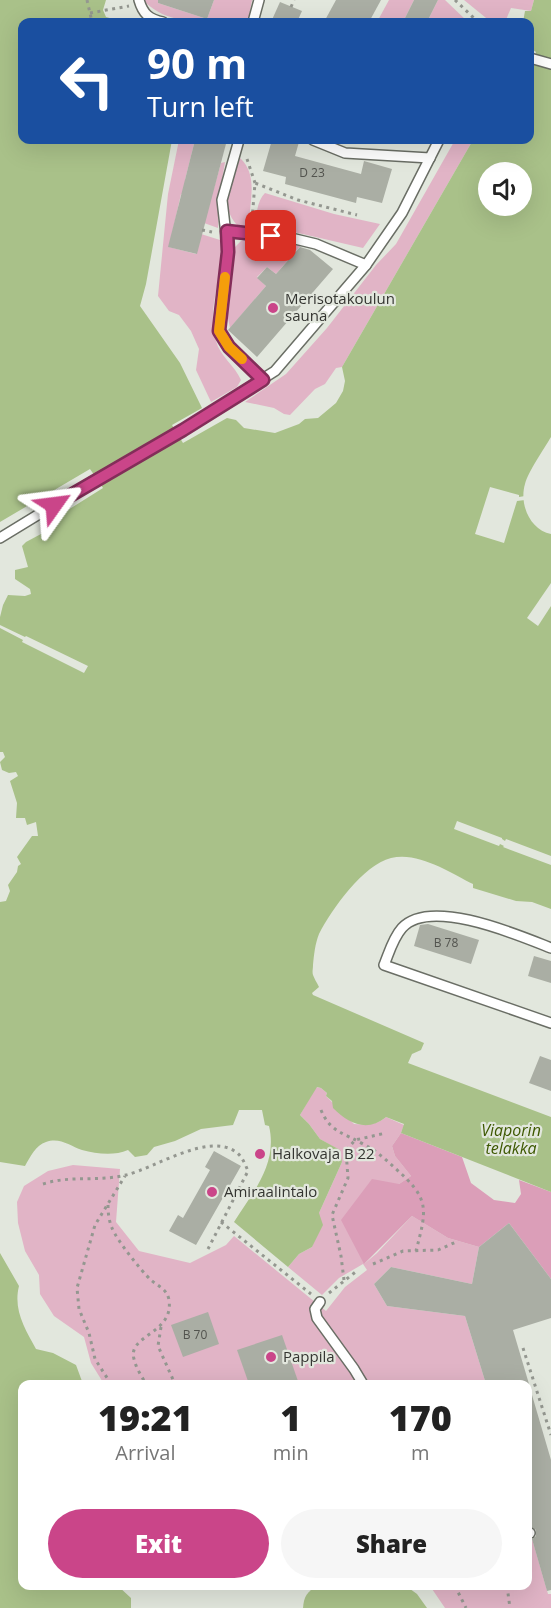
<!DOCTYPE html>
<html lang="en">
<head>
<meta charset="utf-8">
<style>
	body { margin:0; font-family:"Open Sans",sans-serif; background:#f6f6f6; color:#222; height:100vh; display:flex; flex-direction:column; font-size:22px; white-space:nowrap }
	* { box-sizing:border-box; margin:0 }
	p { font-size:20px; color:#767676 }
	.icon { flex:none; width:33px; height:33px; fill:none; stroke:currentColor; stroke-width:2; stroke-linecap:round; stroke-linejoin:round }
	.map { position:relative; flex:1; overflow:hidden }
	.panel { position:absolute; left:18px; top:1380px; width:514px; height:210px; display:flex; flex-direction:column; background:#fff; border-radius:12px; box-shadow:0 6px 24px #0002 }
	.panel>* { flex:none }
	.top-card { position:absolute; left:18px; top:18px; width:516px; height:126px; border-radius:12px; box-shadow:0 6px 24px #0002; background:#1a4fa0; color:#fff; overflow:hidden }
	.tools { position:absolute; left:478px; top:162px; display:grid; gap:12px }
	.tools a { display:grid; place-items:center; width:54px; height:54px; border-radius:50%; background:#fff; box-shadow:0 6px 24px #0002; font-size:30px }
	.pin { position:absolute; display:grid; place-items:center; width:51px; height:51px; color:#fff; margin:-26px; border-radius:12px; box-shadow:0 3px 9px #0006 }
	.me { position:absolute; width:66px; margin:-33px; rotate:59deg; stroke-linejoin:round; filter:drop-shadow(0 0 4px #0008) }
	.turn { display:flex; align-items:center; gap:21px; height:126px; padding:0 30px; font-size:27px }
	.turn .icon { width:78px; height:78px; stroke-width:2.5 }
	.turn b { display:block; font-size:42px; line-height:51px }
	.eta { display:flex; justify-content:space-evenly; align-items:center; height:102px; text-align:center }
	.eta b { font-size:36px; font-weight:800; line-height:42px }
	.primary-button { display:flex; gap:12px; margin-top:auto; padding:12px 30px }
	.primary-button a { flex:1; height:69px; border-radius:36px; background:#ca4589; color:#fff; font-size:24px; font-weight:800; line-height:69px; text-align:center }
	.primary-button a+a { background:#f6f6f6; color:#222 }
	.map>svg:first-child { display:block }
</style>
</head>
<body>
<div class="map">
<svg width="551" height="1608" viewBox="0 0 551 1608">
	<rect width="100%" height="100%" fill="#e2e7dd"/>
	<!-- green -->
	<g fill="#e1b4c6">
		<path d="M143,0h15v3l49,16 7,-19h38l-4,22c-35,0 -79,6 -105,-22z"/>
		<polygon points="389,0 414,0 403,22 377,22"/>
		<polygon points="438,0 445,0 468,22 427,22"/>
		<polygon points="464,0 534,0 531,11 511,8 505,22 491,22"/>
		<path d="M179,140h16l-10,40 29,8 7,-25 4,-1 -5,30 -2,36 -14,-5 5,-22 -28,-7 -12,53 27,7 5,-20 19,6c6,34 -15,67 -4,101 4,15 19,25 25,39l-4,7 -26,15 -15,-32 3,-21 -8,-18 -12,-16 -10,-4 -11,-15 10,-102z"/>
		<polygon points="455,140 473,140 342,367 336,368 325,384 315,389 290,415 284,414 274,408 245,402 286,374 327,328 376,265 396,244"/>
		<path d="M240,158c20,18 8,48 9,71l-10,-2c-22,-21 -7,-44 1,-69z"/>
		<path d="M265,193l69,21 46,10 -17,24 -69,-16 -32,-2 -5,-2c-2,-11 0,-27 8,-35z"/>
		<polygon points="254,238 303,243 276,274 267,267 257,277 266,286 230,328 225,304 235,247 241,241"/>
		<path d="M316,1087l5,1 6,5 -1,3 28,28c12,1 23,1 32,-7l18,8 -3,8 -9,13 3,10 16,20 -12,8 -35,80 13,-11 35,-37 36,22 31,9 -7,37 -81,-17 -17,17 13,22 78,10 21,68h-382l-13,-21 -7,-26 -30,-21 -14,-22 -1,-19 -14,-24 -7,-28 -1,-21 7,-16 24,-15 25,-6 47,4 -4,53 23,29 51,12 36,-18 8,-9 92,75 19,-24 22,-17 -4,-6 -24,14 -17,17 -34,-28 11,-13 13,-7 7,-34 23,-51 -3,-12 -19,-11 -11,-15 -9,-9z"/>
		<polygon points="528,1525 548,1594 551,1594 551,1608 445,1608 430,1586 528,1586"/>
	</g>
	<!-- forest -->
	<polygon fill="#db9eb8" points="401,1133 462,1157 471,1183 494,1200 515,1203 521,1194 519,1180 551,1192 551,1279 509,1223 479,1247 448,1238 412,1216 364,1264 341,1220 372,1179 399,1184 411,1176 395,1156 392,1146"/>
	<!-- water -->
	<g fill="#a9c189" fill-rule="evenodd">
		<path d="M0,0h106l-3,10 3,7 11,3 1,2h-96v118h150l-26,144 -6,22 40,57 22,45 -30,17 11,18 44,-25 9,2 8,8 31,5 24,-9 6,-5 13,-1 18,-15 7,-12 2,-10 -3,-14 131,-227h57v-73h2l4,-15 -6,-4v-26h-7l2,-11h6l3,-11h17v437c-7,12 -23,35 -26,47 -6,20 5,46 26,50v375l-19,-7 -16,-1 -43,-13v-4c-22,-11 -55,-33 -82,-26 -28,7 -59,51 -72,76 -4,10 -5,21 -6,31 0,4 -1,7 0,10 1,3 4,8 6,12l-7,6 1,2 111,48 -3,7 -9,4 -4,9 143,54v75l-150,-59 3,-9 -18,-7c-19,16 -38,6 -53,-9l-1,-7 -6,-5 1,-3 -6,-5 -4,-1 -17,28 9,9 11,15 20,11 2,12 -23,51 4,12 -11,22 -13,7 -11,13 -54,-45c19,-30 44,-58 35,-96l-4,-1 -3,-15h-23l-6,15 -32,4 -26,12 -21,6 -7,8 -12,2 -7,-7c-14,6 -31,4 -46,0 -12,-4 -22,-13 -36,-8 -10,3 -16,15 -21,24l-25,-4v-260l6,-1 4,-10 -2,-6 9,-13 1,-6 3,-2 -4,-7 15,-21h6l-2,-14 -9,3 -2,-7h-9l1,-15 -7,-22 8,-5 -2,-4 -7,1 -7,-3 -2,-8 5,-5 -2,-5h-3v-135l3,-12 5,-10 17,1 6,-2 -1,-5 -15,-10v-9l13,-3 -6,-21 4,-4 15,-8 19,-19 43,-27 -13,-19 -90,53zM489,172h33v34h-33z"/>
		<path d="M0,1253l19,33c-6,24 6,43 17,63l17,4 23,12 7,19h-61v202h96l13,12v10h-131z"/>
		<path d="M317,1586h89l11,8 10,14h-124c1,-12 4,-16 14,-22z"/>
	</g>
	<!-- pier -->
	<g fill="#e2e7dd">
		<polygon points="490,487 519,495 519,497 525,496 525,500 517,501 504,543 475,534"/>
		<polygon points="551,583 551,606 538,626 527,618"/>
		<polygon points="0,625 25,637 26,636 88,666 84,673 22,642 23,640 0,628"/>
		<polygon points="457,821 502,838 502,839 505,841 506,839 551,856 551,865 503,847 504,846 500,844 499,846 454,829"/>
	</g>
	<!-- building -->
	<g fill="#aaaea4">
		<polygon points="158,0 214,0 207,19 158,3"/>
		<polygon points="336,0 381,0 369,22 324,22"/>
		<polygon points="414,0 438,0 427,22 403,22"/>
		<polygon points="280,2 302,11 297,22 271,22"/>
		<polygon points="195,140 227,140 197,254 168,247"/>
		<polygon points="272,140 292,140 299,142 295,156 361,174 364,161 392,169 382,203 357,197 356,203 285,184 286,177 263,171"/>
		<polygon points="300,247 310,250 333,269 257,357 228,330 266,286 257,278 267,267 276,274"/>
		<polygon points="428,924 479,940 471,964 414,946 420,925"/>
		<polygon points="534,956 551,961 551,983 528,976"/>
		<polygon points="540,1056 551,1060 551,1091 529,1083"/>
		<polygon points="214,1151 241,1166 196,1245 169,1231 178,1215 183,1218 210,1170 205,1167"/>
		<polygon points="509,1223 551,1279 551,1318 513,1330 529,1384 486,1384 465,1316 387,1306 374,1284 391,1267 472,1284 479,1247"/>
		<polygon points="208,1312 219,1344 183,1357 171,1325"/>
		<polygon points="282,1335 299,1384 249,1384 237,1350"/>
		<polygon points="528,1395 532,1395 551,1460 551,1590 547,1591 532,1539 536,1536 536,1530 528,1525"/>
	</g>
	<g fill="none" stroke-linecap="round" stroke-linejoin="round">
		<!-- service casing -->
		<g stroke="#6a6e65" stroke-width="12">
			<g id="service">
				<path d="M139,0c4,14 10,19 24,22"/>
				<polyline points="253,22 259,0"/>
				<polyline points="530,58 551,64"/>
				<polyline points="239,140 222,200 228,252 219,331 229,347 263,380"/>
				<polyline points="313,140 345,153 430,158"/>
				<polyline points="227,231 291,238 316,244 366,265"/>
				<polyline points="0,538 90,483 183,430 275,371 366,265 402,213 439,140"/>
				<path d="M551,948c-33,-13 -121,-51 -149,-20 -9,10 -13,25 -18,37l167,58"/>
				<polyline points="320,1302 315,1309 317,1318 354,1369 363,1384"/>
				<polyline points="528,1533 530,1533"/>
			</g>
		</g>
		<!-- path -->
		<g stroke="#949790" stroke-width="3" stroke-dasharray="3 4.5" stroke-linecap="butt">
			<polyline points="87,0 92,22"/>
			<polyline points="455,0 478,22"/>
			<polyline points="291,7 294,0"/>
			<polyline points="90,13 129,6"/>
			<polyline points="247,159 255,183"/>
			<polyline points="252,220 255,183 298,200 357,215"/>
			<polyline points="202,230 212,232"/>
			<path d="M321,1110c9,22 23,23 42,34 13,6 23,16 33,25 34,30 31,40 20,82"/>
			<path d="M43,1184c27,-9 55,-2 83,-9 29,-7 82,-43 110,-23 6,4 9,12 12,19l-40,78"/>
			<path d="M108,1205c0,8 1,16 4,23 4,11 30,44 39,52 8,7 16,9 18,20 5,34 -42,35 -35,59 2,9 8,18 12,25"/>
			<polyline points="221,1222 311,1294"/>
			<polyline points="373,1264 403,1251 438,1250 456,1242"/>
			<polyline points="344,1280 341,1256 332,1215 348,1178 346,1151 355,1140 386,1133"/>
			<polyline points="329,1293 358,1270"/>
			<polyline points="161,1327 158,1346 175,1384"/>
			<polyline points="523,1348 551,1435"/>
			<polyline points="111,1384 95,1359 89,1333 79,1309 77,1288 95,1225 125,1176"/>
			<polyline points="455,1586 466,1608"/>
			<polyline points="507,1586 510,1608"/>
		</g>
		<!-- service -->
		<use href="#service" stroke="#fff" stroke-width="9"/>
	</g>
	<g fill="none" stroke-linecap="round" stroke-linejoin="round">
		<!-- route casing -->
		<g stroke="#832d59" stroke-width="15">
			<polyline id="route" points="54,505 183,430 263,380 229,347 219,331 228,252 227,231 271,236"/>
		</g>
		<!-- route -->
		<use href="#route" stroke="#ca4589" stroke-width="10"/>
		<!-- slow -->
		<polyline stroke="#f59e0b" stroke-width="10" points="225,277 219,331 229,347 242,359"/>
	</g>
	<!-- markers -->
	<g fill="#ca4589" stroke="#e2e7dd" stroke-width="2">
		<circle cx="273" cy="308" r="6"/>
		<circle cx="260" cy="1154" r="6"/>
		<circle cx="212" cy="1192" r="6"/>
		<circle cx="271" cy="1357" r="6"/>
	</g>
	<g text-anchor="middle" stroke-width="4.5" stroke-linejoin="round" paint-order="stroke">
		<!-- number labels -->
		<g font-size="12" fill="#52534e">
			<text x="312" y="177">D 23</text>
			<text x="446" y="947">B 78</text>
			<text x="195" y="1339">B 70</text>
		</g>
		<!-- poi labels -->
		<g font-size="15" fill="#343531" stroke="#e2e7dd" text-anchor="start">
			<text x="285" y="304">Merisotakoulun<tspan x="285" dy="17">sauna</tspan></text>
			<text x="272" y="1159">Halkovaja B 22</text>
			<text x="224" y="1197">Amiraalintalo</text>
			<text x="283" y="1362">Pappila</text>
		</g>
		<!-- water labels -->
		<g font-size="16" font-style="italic" fill="#3d5800" stroke="#e2e7dd">
			<text x="511" y="1136">Viaporin<tspan x="511" dy="18">telakka</tspan></text>
		</g>
	</g>
</svg>
<div class="tools">
<a><svg class="icon" aria-label="sound" viewBox="0 0 24 24"><path d="M4 9h4l5-4v14l-5-4H4zM17 9q2 3 0 6"/></svg></a>
</div>
<div class="pin" style="left:271px;top:236px;background:#d93025"><svg class="icon" aria-label="arrive" viewBox="0 0 24 24"><path d="M6 21V4h12l-3 4 3 4H6"/></svg></div>
<svg class="me" style="left:54px;top:505px" viewBox="-20 -20 40 40"><path d="M0-17L14 15 0 8-14 15z" fill="#ca4589" stroke="#fff" stroke-width="4"/></svg>
<div class="top-card">
<div class="turn"><svg class="icon" aria-label="left" viewBox="0 0 24 24"><path d="M17 20v-9H6M10 6l-5 5 5 5"/></svg><div><b>90 m</b>Turn left</div></div>
</div>
<section class="panel">
<div class="eta">
<div><b>19:21</b><p>Arrival</p></div>
<div><b>1</b><p>min</p></div>
<div><b>170</b><p>m</p></div>
</div>
<div class="primary-button"><a>Exit</a><a>Share</a></div>
</section>
</div>
</body>
</html>
